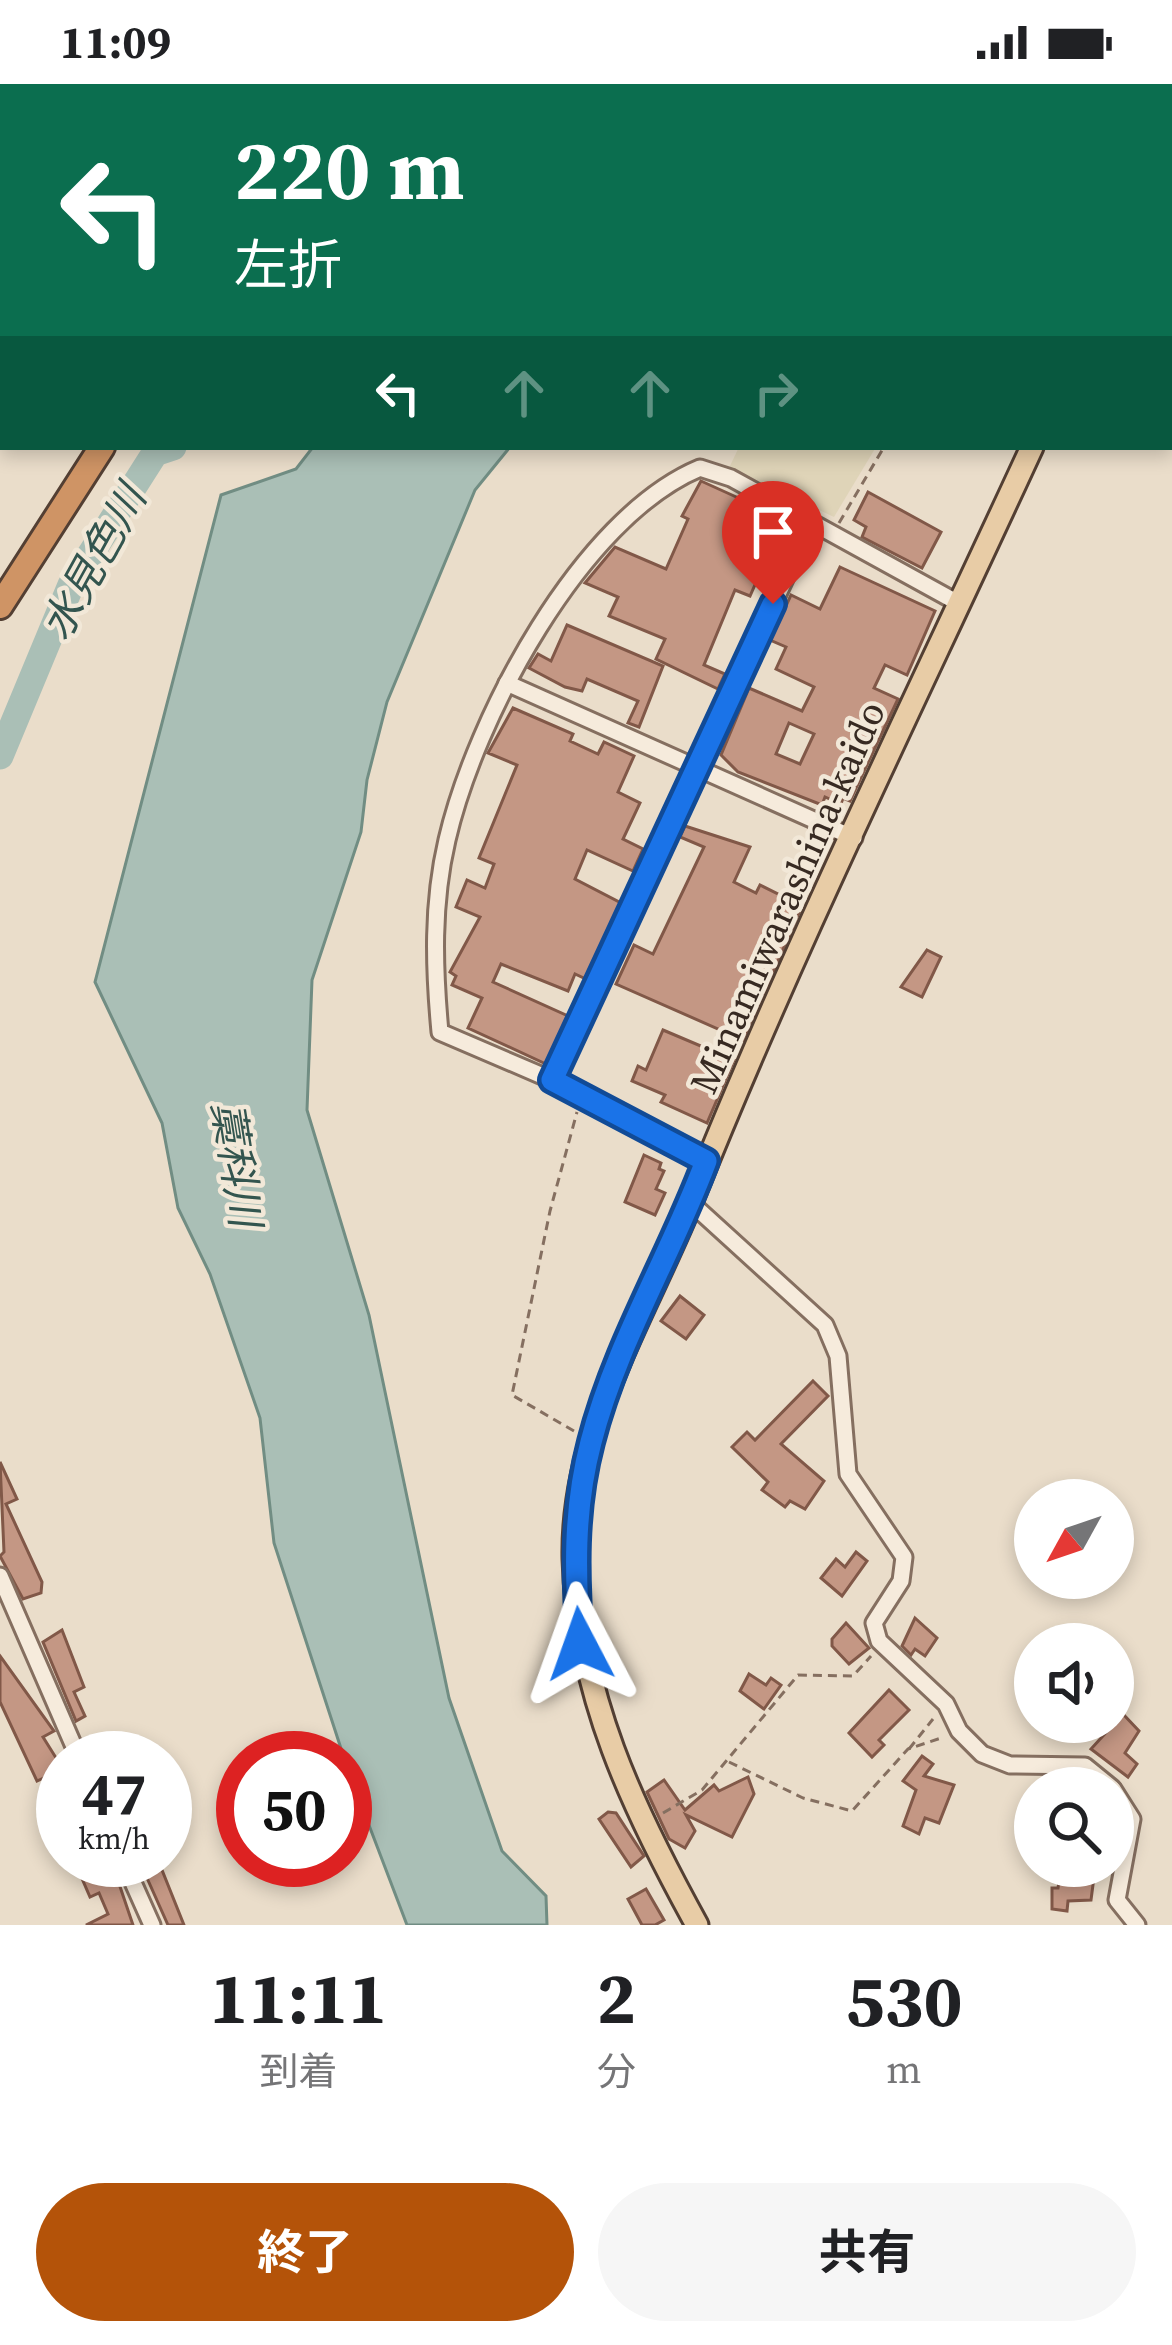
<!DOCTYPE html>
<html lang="ja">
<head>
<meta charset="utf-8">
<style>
	body { margin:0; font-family:"Source Serif 4","Noto Sans JP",serif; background:#f6f6f6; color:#202124; height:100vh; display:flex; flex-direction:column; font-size:45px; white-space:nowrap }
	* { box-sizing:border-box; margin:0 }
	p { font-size:39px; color:#757577 }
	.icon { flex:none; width:66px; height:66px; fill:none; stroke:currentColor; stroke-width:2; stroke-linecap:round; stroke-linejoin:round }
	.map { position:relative; height:1841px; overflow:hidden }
	.sheet { display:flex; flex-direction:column; background:#fff; flex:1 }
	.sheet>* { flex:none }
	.guide { position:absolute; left:0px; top:0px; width:1173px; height:366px; box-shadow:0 6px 18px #0003; background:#0b6e4f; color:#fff; overflow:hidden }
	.needle { width:78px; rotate:230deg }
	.fabs { position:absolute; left:1014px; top:1395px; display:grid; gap:24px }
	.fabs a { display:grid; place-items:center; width:120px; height:120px; border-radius:50%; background:#fff; box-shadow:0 6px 18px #0003; font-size:60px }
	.speed { position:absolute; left:36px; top:1647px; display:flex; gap:24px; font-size:60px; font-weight:700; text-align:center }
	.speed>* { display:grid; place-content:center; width:156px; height:156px; border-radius:50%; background:#fff; box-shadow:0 6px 18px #0003; line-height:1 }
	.speed small { font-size:30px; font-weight:400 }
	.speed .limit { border:18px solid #d22; background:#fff; color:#111 }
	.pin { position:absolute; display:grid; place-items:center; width:102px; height:102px; color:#fff; margin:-123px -51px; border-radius:50% 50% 50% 0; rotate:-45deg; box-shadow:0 0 12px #0007 }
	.pin .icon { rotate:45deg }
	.me { position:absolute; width:132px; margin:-66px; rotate:356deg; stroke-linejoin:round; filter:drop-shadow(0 0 9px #0008) }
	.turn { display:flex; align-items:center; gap:42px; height:252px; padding:0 36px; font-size:54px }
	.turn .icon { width:156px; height:156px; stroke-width:2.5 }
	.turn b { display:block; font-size:84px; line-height:102px }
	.lanes { display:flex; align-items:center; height:114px; padding:0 36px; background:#0003; justify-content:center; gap:60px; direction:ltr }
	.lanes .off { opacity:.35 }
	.eta { display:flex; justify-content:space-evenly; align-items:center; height:204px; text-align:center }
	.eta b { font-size:72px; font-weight:700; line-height:84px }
	.cta { display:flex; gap:24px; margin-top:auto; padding:24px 36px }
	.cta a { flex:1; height:138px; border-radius:72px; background:#b45309; color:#fff; font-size:48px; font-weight:700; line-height:138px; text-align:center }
	.cta a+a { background:#f6f6f6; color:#202124 }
	.status { display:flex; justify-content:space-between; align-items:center; height:84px; padding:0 60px; background:#fff; direction:ltr }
	.status svg { height:33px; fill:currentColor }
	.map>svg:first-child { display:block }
</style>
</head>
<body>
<div class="status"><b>11:09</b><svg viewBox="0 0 49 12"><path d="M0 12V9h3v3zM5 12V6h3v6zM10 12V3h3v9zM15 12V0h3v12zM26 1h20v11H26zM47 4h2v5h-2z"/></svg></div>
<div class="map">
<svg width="1172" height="1841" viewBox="0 0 1172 1841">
	<rect width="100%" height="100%" fill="#eaddca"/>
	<!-- farmland -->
	<polygon fill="#dfd4b8" points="739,363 876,363 834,433 729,384"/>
	<!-- water -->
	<polygon fill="#aabfb6" stroke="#718d83" stroke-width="3" points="313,363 510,363 475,406 387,618 367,696 361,748 312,896 307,1026 369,1231 449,1614 502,1767 546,1812 547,1841 407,1841 348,1686 274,1459 260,1334 210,1190 178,1124 162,1039 95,898 221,411 296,385"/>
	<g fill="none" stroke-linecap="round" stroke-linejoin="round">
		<!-- stream -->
		<polyline stroke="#718d83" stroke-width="4.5" points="0,63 3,66"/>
		<!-- river -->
		<polyline stroke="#aabfb6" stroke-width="27" points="0,672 71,501 155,369 173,363"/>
	</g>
	<!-- building -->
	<g fill="#c49784" stroke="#815848" stroke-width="3" fill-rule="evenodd">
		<polygon points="701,397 756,422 738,466 765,478 750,512 735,506 704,581 725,590 718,605 656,575 665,555 609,532 618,513 585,499 615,463 666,485 688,435 682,432"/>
		<polygon points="868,408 941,448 922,484 862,453 866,443 854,436"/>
		<path d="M840,483l95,44 -28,64 -22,-10 -11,23 24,11 -48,102 -7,-3 -2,6 -16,-7 -3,8 -84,-33 -17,-17 28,-67 53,23 12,-24 -38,-18 10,-22 -16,-7 21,-45 29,14zM789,639l25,11 -14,30 -24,-10z"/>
		<polygon points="567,541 663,582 639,643 628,639 638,617 587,595 582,607 565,603 529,584 538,570 551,577"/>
		<polygon points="513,624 573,650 570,657 598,670 604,658 634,672 618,708 640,719 623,755 643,765 633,787 587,766 575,795 621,819 586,895 575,890 568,907 501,880 493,898 568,932 546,980 468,944 482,914 452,901 456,892 450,888 480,833 456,823 467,796 485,804 494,780 479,774 517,681 488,669"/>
		<polygon points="685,742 750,763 734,798 756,809 760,801 786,814 783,821 799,829 743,956 616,900 634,861 653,870 704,763 680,753"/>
		<polygon points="927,866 941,873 922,913 901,903"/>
		<polygon points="663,946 734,976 707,1039 661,1018 665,1011 632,997 638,982 646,986"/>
		<polygon points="644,1071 661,1079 659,1085 664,1087 656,1105 665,1109 655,1131 625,1118"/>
		<polygon points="680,1212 704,1231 686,1255 661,1237"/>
		<polygon points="813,1297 828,1312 781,1360 824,1397 805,1425 790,1417 785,1423 762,1406 768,1398 732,1363 747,1348 755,1356"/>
		<polygon points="0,1378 17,1415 6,1420 42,1498 41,1509 23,1515 0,1472 4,1468"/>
		<polygon points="856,1468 867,1477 842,1512 821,1494 836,1475 845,1483"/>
		<polygon points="915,1534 937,1554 925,1572 915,1565 911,1571 902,1562"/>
		<polygon points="846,1539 869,1564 849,1580 832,1562 832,1555"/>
		<polygon points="62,1546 84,1603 74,1608 85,1632 76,1637 43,1558"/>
		<polygon points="0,1572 54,1647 43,1653 63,1685 37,1697 0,1618"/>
		<polygon points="749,1590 766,1601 771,1594 781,1601 764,1625 740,1607"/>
		<polygon points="889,1606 909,1626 879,1656 884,1661 872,1673 849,1649"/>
		<polygon points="1123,1630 1139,1647 1125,1669 1137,1680 1128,1693 1091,1665"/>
		<polygon points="922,1672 933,1680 924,1692 954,1701 939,1739 925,1734 919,1750 903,1742 916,1706 903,1697"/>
		<polygon points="748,1693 754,1710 732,1753 686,1731 695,1747 685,1764 669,1755 647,1708 664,1696 685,1726 714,1701 719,1707"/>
		<polygon points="608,1728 616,1729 644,1772 631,1783 599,1735"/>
		<polygon points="74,1776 111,1776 133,1841 86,1841 108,1830 99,1809 90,1813"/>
		<polygon points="139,1776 158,1776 184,1841 168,1841"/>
		<polygon points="1060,1790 1094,1793 1091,1816 1068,1817 1067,1827 1052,1825 1052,1804 1058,1804"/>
		<polygon points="646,1805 664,1836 655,1841 642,1841 628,1815"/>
	</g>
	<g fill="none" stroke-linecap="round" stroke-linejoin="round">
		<!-- highway-tunnel -->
		<polyline stroke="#c6b9a8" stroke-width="24" stroke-dasharray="24 12" stroke-linecap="butt" points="375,3 378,0"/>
		<!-- minor casing -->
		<g stroke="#856f60" stroke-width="21">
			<g id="minor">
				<polyline points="480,3 481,0"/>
				<polyline points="507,599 854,754"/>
				<polyline points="552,996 811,439"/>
				<path d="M707,1077l-155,-81 -112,-48c-6,-65 -8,-128 7,-192 28,-121 133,-322 253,-372l31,10 229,126"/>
				<polyline points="691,1119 825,1241 838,1272 848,1390 904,1473 901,1497 874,1539 879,1557 946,1620 959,1647 982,1670 1010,1681 1085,1682 1112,1704"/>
				<polyline points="0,1492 79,1674"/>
				<polyline points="1113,1705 1132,1735 1117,1816 1137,1841"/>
				<polyline points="123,1776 152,1841"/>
			</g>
		</g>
		<!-- major casing -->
		<g stroke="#533f33" stroke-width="27">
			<g id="major">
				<polyline points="1170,62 1172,57"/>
				<path d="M697,1841c-64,-116 -119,-231 -123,-366 -3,-130 71,-243 118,-359 102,-255 225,-503 340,-753"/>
			</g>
		</g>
		<!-- highway casing -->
		<g stroke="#533f33" stroke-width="30">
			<polyline id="highway" points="0,522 102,363"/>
		</g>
		<!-- path -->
		<g stroke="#856f60" stroke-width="3" stroke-dasharray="9 6" stroke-linecap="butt">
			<polyline points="839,439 884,363"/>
			<polyline points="574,1347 512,1311 550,1127 577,1028"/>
			<polyline points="909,1665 933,1635"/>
			<polyline points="729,1678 803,1714 852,1727 908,1665 944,1653"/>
			<polyline points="663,1729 702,1706 798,1591 853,1592 871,1572"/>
		</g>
		<!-- minor -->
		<use href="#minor" stroke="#f6ebdc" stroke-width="15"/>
		<!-- major -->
		<use href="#major" stroke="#e8cca6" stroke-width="21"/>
		<!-- highway -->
		<use href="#highway" stroke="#cf9465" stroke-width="24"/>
	</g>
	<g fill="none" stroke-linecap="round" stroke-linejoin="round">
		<!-- route casing -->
		<g stroke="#114b97" stroke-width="30">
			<path id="route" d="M580,1560c-5,-69 -7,-134 11,-202 25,-98 80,-187 115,-281l-154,-81 221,-476"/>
		</g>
		<!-- route -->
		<use href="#route" stroke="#1a73e8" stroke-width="21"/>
	</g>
	<g text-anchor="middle" stroke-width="9" stroke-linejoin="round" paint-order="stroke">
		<!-- street labels -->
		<g font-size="39" fill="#372a22" stroke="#f2e8d8">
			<text transform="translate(787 813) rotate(-66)" y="14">Minamiwarashina-kaido</text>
		</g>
		<!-- water labels -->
		<g font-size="42" font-style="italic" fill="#33554f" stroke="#f2e8d8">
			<text transform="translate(93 478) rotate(-61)" y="15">水見色川</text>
			<text transform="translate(237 1080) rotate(81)" y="15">藁科川</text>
		</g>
	</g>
</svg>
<div class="fabs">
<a><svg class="needle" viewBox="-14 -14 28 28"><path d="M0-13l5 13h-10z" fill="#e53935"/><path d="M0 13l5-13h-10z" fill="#757577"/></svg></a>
<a><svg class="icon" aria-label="sound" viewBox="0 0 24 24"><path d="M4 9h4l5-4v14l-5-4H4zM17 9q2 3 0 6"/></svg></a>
<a><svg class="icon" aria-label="search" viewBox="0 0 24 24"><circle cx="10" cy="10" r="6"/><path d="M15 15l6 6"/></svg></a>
</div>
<div class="speed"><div>47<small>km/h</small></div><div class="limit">50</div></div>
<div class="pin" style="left:773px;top:520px;background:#d93025"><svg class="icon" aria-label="arrive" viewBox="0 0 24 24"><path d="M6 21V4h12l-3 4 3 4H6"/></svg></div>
<svg class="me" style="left:580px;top:1560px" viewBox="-20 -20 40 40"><path d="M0-17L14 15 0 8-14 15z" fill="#1a73e8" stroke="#fff" stroke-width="4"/></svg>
<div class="guide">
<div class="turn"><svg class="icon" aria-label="left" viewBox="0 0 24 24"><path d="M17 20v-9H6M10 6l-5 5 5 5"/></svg><div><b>220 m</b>左折</div></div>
<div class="lanes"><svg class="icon" aria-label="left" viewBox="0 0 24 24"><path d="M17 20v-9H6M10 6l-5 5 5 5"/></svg><svg class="icon off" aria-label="ahead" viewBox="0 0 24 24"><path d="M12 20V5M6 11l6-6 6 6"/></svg><svg class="icon off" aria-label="ahead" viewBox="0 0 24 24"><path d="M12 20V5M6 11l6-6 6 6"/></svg><svg class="icon off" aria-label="right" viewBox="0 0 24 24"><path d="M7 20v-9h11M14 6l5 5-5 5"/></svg></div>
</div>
</div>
<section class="sheet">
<div class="eta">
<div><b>11:11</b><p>到着</p></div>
<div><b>2</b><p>分</p></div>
<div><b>530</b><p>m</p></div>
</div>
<div class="cta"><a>終了</a><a>共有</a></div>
</section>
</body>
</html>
